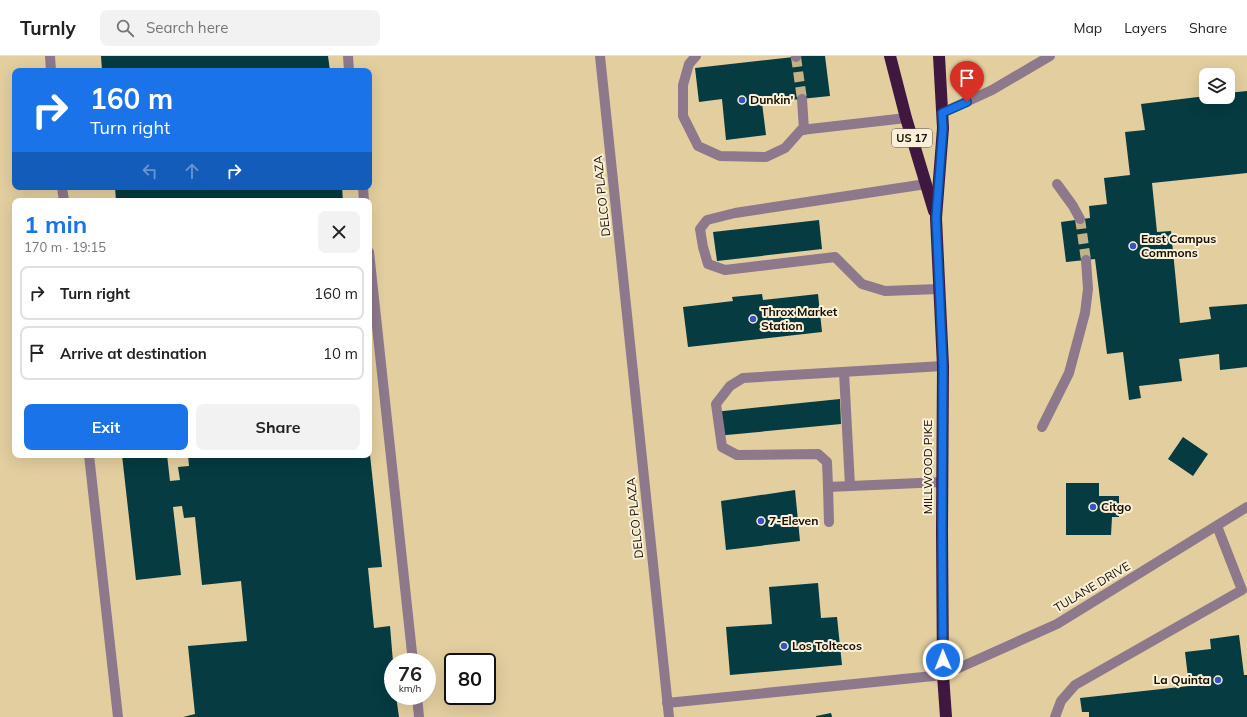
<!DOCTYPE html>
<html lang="en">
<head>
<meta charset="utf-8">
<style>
	body { margin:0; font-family:Mulish,sans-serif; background:#f2f2f2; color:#222; height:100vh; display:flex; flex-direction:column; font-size:15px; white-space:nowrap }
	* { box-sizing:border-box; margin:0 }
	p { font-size:13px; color:#767676 }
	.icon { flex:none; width:22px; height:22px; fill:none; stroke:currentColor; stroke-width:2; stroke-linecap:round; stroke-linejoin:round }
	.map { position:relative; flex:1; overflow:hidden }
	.details { position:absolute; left:12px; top:142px; width:360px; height:260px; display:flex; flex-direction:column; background:#fff; border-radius:8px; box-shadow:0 4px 16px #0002 }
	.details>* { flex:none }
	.top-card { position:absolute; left:12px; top:12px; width:360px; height:122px; border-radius:8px; box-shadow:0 4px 16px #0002; background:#1a73e8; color:#fff; overflow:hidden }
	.controls { position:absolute; left:1199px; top:12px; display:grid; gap:8px }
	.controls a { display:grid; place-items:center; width:36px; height:36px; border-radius:8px; background:#fff; box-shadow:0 4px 16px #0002; font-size:20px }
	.speed { position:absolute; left:384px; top:597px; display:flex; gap:8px; font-size:20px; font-weight:700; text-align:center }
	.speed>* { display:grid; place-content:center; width:52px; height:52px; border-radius:50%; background:#fff; box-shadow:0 4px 16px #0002; line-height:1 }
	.speed small { font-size:10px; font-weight:400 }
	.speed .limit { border:2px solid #111; border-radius:6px; background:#fff; color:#111 }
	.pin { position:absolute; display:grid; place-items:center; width:34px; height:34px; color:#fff; margin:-41px -17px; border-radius:50% 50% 50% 0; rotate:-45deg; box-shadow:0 0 4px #0007 }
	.pin .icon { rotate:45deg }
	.me { position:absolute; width:44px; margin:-22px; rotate:359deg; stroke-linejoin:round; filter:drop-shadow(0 0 3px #0008) }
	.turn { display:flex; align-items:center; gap:14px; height:84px; padding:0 12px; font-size:18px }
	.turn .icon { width:52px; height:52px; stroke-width:2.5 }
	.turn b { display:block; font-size:28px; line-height:34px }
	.lanes { display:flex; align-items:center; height:38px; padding:0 12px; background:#0003; justify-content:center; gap:20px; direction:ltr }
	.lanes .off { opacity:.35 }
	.round { display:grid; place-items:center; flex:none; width:42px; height:42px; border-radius:8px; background:#f2f2f2 }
	.head { display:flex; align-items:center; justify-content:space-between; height:68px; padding:0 12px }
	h1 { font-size:24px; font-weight:700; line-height:30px; color:#1a73e8 }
	.cta { display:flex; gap:8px; margin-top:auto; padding:8px 12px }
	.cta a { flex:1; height:46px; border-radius:8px; background:#1a73e8; color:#fff; font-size:16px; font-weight:700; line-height:46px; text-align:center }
	.cta a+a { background:#f2f2f2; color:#222 }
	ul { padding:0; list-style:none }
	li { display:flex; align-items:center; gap:12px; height:54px; margin:0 8px 6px; padding:0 4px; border:2px solid #e0e0e0; border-radius:8px }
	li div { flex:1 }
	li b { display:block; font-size:15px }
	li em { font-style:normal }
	header { display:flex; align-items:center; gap:24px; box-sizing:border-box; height:56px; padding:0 20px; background:#fff; border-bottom:1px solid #e0e0e0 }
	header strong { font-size:19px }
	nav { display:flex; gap:22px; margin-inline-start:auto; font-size:14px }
	.search { width:280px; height:36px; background:#f2f2f2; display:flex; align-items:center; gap:10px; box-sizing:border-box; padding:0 14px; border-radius:8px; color:#767676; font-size:15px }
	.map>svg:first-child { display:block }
</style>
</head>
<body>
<header>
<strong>Turnly</strong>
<div class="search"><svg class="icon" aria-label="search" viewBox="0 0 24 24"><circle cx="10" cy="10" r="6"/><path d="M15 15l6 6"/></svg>Search here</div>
<nav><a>Map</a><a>Layers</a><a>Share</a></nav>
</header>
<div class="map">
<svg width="1247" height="661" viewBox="0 0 1247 661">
	<rect width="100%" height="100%" fill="#e2ce9f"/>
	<!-- building -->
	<g fill="#053b41">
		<polygon points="101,0 328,0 330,15 102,15"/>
		<polygon points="803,0 825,0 830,40 762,47 766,79 726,84 722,43 699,46 695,12"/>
		<polygon points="1247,35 1247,117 1152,127 1157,176 1171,175 1180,267 1211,263 1209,251 1247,248 1247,311 1220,314 1219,298 1179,303 1182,325 1139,330 1141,342 1129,344 1123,296 1107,298 1095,203 1066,206 1061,166 1090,162 1089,150 1107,148 1104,122 1130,119 1125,76 1145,74 1141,48 1206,40 1228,41 1228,37"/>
		<polygon points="115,131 342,131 343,145 116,145"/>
		<polygon points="819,164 822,193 717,205 713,176"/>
		<polygon points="762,238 763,244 818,238 822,276 688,291 683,251 733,245 732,241"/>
		<polygon points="840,343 841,368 716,380 714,356"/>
		<polygon points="1183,381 1208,398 1193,420 1168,403"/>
		<polygon points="122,399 167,399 170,425 180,424 178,411 189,410 188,399 370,399 382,511 368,512 374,572 390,570 393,606 393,640 396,640 399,661 183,661 195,658 188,590 247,585 241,525 202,529 195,461 184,462 182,450 173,451 181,519 136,524"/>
		<polygon points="1066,427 1099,427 1099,440 1119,440 1119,461 1112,461 1111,479 1066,479"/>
		<polygon points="795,434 800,485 726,494 721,445"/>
		<polygon points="818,527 821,562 837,561 842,609 730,619 726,571 772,568 769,531"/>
		<polygon points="1239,579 1244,619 1247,619 1247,661 1089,661 1089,656 1082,656 1080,642 1189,630 1185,596 1211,593 1210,583"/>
		<polygon points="831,657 832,661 816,661 816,660"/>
	</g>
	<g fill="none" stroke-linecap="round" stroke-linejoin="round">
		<!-- minor-tunnel -->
		<g stroke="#c3b187" stroke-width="10" stroke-dasharray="10 5" stroke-linecap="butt">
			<polyline points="796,1 802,43"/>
			<polyline points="1080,163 1086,204"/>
		</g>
		<!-- minor -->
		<g stroke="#8d788c" stroke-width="10">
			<polyline points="50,0 51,15"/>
			<polyline points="348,0 349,15"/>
			<polyline points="600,0 669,661"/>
			<polyline points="696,0 689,8 683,29 683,60 698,90 720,100 766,101 785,92 801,74 906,62"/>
			<polyline points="796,0 796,1"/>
			<polyline points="802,43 804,74"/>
			<polyline points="942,57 992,34 1050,0"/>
			<polyline points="926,128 735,157 707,164 700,173 703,191 708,208 725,214 835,201 862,228 885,235 939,233"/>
			<polyline points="1057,128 1073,150 1080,163"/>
			<polyline points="62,131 64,145"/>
			<polyline points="363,131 364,145"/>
			<polyline points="369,196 413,606"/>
			<polyline points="844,316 850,430"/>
			<polyline points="1042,371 1069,317 1085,257 1088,233 1086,204"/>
			<polyline points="89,399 118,661"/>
			<polyline points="942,426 828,431 827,406 818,398 737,399 722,391 716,348 730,330 743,322 943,310"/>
			<polyline points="828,431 829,466"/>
			<polyline points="417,640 419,661"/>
			<polyline points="667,647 943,619 1057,568 1247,451"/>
			<polyline points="1055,661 1061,645 1075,629 1242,534 1217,470"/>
		</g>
		<!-- highway -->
		<g stroke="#40173f" stroke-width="12">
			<polyline points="890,0 906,62 934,155"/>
			<polyline points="939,0 943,72 936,162 943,310 942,474 943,619 946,661"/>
		</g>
	</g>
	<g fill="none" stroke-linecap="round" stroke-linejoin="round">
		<!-- route casing -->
		<g stroke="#114b97" stroke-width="10">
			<polyline id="route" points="943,604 942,474 943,310 936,162 943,72 942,57 967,46"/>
		</g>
		<!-- route -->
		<use href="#route" stroke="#1a73e8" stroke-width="7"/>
	</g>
	<!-- markers -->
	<g fill="#3553c4" stroke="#faf0d9" stroke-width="1.5">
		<circle cx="742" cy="44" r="4"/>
		<circle cx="1133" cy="190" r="4"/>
		<circle cx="753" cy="263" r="4"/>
		<circle cx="1093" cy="451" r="4"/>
		<circle cx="761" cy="465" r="4"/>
		<circle cx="784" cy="590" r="4"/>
		<circle cx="1218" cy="624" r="4"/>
	</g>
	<g text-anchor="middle" stroke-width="4" stroke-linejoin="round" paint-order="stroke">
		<!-- shield labels -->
		<rect fill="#faf0d9" stroke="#5a5242" stroke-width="1" x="892" y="73" width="40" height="18" rx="3"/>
		<g font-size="11" font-weight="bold" fill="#160f01">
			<text x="912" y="86">US 17</text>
		</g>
		<!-- poi labels -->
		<g font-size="12" font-weight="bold" fill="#160f01" stroke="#faf0d9" text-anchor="start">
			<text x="750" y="48">Dunkin'</text>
			<text x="1141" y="187">East Campus<tspan x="1141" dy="14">Commons</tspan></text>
			<text x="761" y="260">Throx Market<tspan x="761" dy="14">Station</tspan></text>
			<text x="1101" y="455">Citgo</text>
			<text x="769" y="469">7-Eleven</text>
			<text x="792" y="594">Los Toltecos</text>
			<text x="1210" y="628" text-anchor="end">La Quinta</text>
		</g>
		<!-- street labels -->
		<g font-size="12" fill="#160f01" stroke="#faf0d9">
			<text transform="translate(602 140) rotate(-96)" y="4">DELCO PLAZA</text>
			<text transform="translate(928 411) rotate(-90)" y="4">MILLWOOD PIKE</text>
			<text transform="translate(635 462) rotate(-96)" y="4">DELCO PLAZA</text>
			<text transform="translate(1092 531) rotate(-31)" y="4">TULANE DRIVE</text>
		</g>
	</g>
</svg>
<div class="controls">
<a><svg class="icon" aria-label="layers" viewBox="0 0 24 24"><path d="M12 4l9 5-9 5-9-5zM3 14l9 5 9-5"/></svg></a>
</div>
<div class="speed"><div>76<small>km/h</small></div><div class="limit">80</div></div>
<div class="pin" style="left:967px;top:46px;background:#d93025"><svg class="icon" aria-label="arrive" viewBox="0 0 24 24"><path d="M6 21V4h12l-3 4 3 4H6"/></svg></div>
<svg class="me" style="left:943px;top:604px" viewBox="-20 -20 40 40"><circle r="17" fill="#1a73e8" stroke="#fff" stroke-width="3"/><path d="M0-11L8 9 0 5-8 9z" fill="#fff"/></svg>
<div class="top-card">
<div class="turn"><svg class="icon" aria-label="right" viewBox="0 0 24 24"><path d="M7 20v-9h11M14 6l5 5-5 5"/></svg><div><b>160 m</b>Turn right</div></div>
<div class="lanes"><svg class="icon off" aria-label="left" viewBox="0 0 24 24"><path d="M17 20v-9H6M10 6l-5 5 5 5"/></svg><svg class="icon off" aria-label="ahead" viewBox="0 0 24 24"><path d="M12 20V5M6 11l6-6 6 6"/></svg><svg class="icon" aria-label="right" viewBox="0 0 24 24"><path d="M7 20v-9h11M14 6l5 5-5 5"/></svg></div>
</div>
<section class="details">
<div class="head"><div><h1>1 min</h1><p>170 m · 19:15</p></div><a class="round"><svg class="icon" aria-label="close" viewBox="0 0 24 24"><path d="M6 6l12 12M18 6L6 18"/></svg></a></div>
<ul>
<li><svg class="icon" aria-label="right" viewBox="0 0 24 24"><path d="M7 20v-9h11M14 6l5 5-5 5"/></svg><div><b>Turn right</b></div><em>160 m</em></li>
<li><svg class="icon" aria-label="arrive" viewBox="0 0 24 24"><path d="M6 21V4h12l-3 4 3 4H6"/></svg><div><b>Arrive at destination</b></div><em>10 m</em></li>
</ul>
<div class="cta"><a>Exit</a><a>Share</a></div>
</section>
</div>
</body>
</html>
